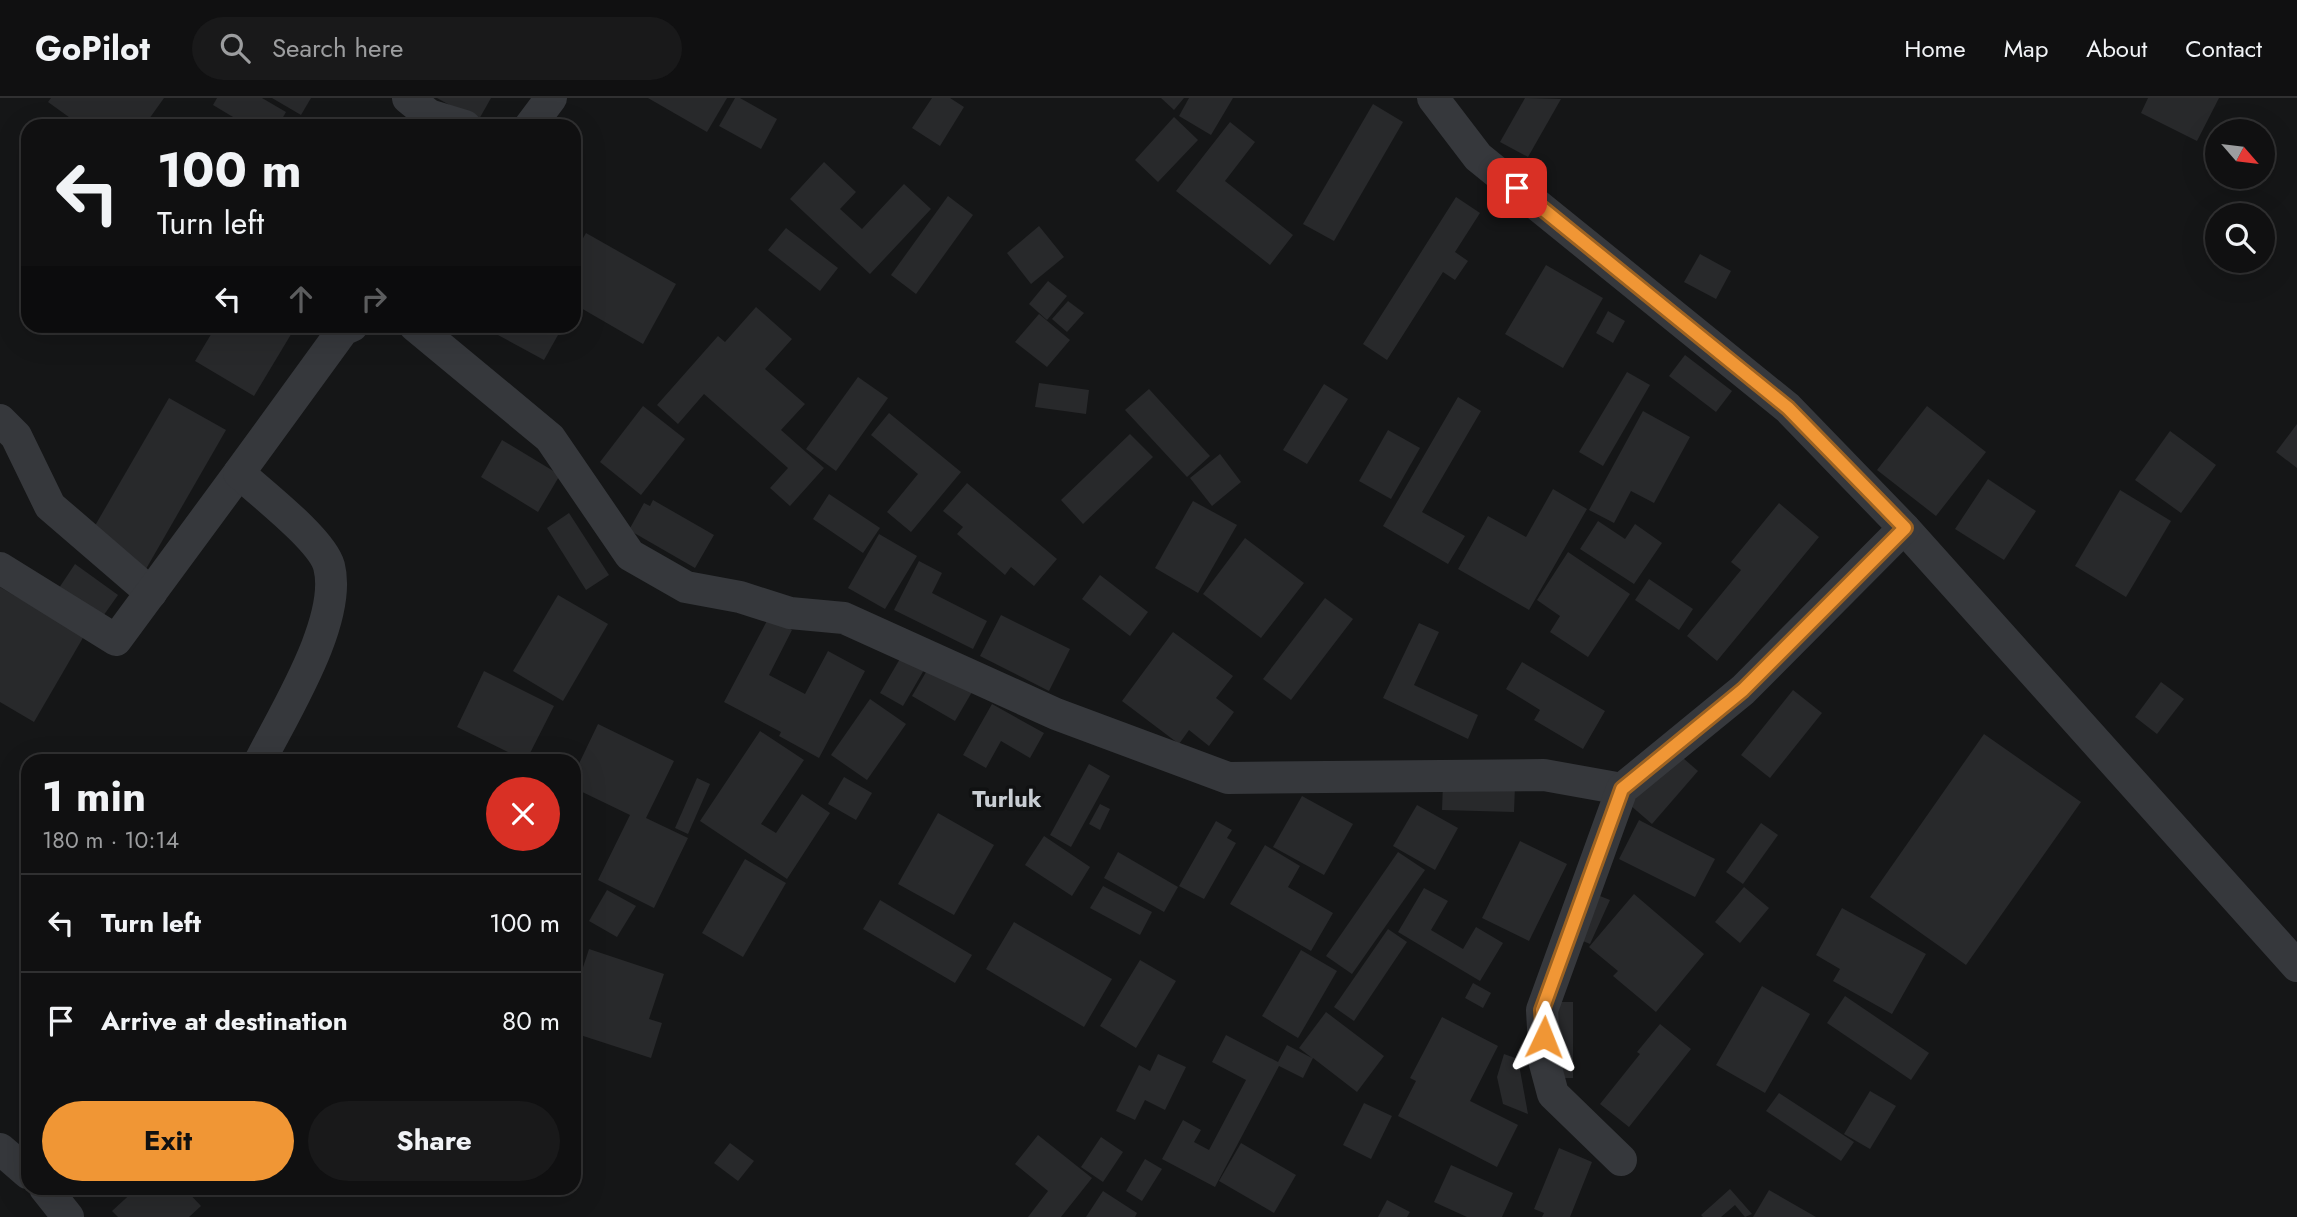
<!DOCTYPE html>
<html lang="en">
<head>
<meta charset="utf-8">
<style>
	body { margin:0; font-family:Jost,sans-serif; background:#19191a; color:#f1f3f6; height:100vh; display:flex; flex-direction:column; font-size:26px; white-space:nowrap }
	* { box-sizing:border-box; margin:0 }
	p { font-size:23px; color:#9c9d9f }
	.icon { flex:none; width:38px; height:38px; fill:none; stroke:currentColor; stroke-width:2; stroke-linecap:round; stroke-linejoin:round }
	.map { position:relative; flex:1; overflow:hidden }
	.panel { position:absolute; left:21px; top:656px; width:560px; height:441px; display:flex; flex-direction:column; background:#101011; border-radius:21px; box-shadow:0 7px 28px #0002,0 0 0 2px #303031 }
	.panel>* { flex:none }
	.hud { position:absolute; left:21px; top:21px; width:560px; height:214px; border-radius:21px; box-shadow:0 7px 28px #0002,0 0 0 2px #303031; background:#101011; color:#f1f3f6; overflow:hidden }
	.needle { width:46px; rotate:118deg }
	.tools { position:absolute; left:2205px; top:21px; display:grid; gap:14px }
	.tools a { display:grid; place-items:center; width:70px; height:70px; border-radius:50%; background:#101011; box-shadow:0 7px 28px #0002,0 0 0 2px #303031; font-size:35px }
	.pin { position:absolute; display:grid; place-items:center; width:60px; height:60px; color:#fff; margin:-30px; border-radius:14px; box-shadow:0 4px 10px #0006 }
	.me { position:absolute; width:77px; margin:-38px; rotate:2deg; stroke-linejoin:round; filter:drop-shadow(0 0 5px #0008) }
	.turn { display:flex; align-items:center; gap:24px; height:147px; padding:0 21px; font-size:32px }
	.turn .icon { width:91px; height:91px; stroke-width:2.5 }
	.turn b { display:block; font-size:49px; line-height:60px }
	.lanes { display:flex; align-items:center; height:66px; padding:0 21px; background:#0003; justify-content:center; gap:35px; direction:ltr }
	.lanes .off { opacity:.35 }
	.round { display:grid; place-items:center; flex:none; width:74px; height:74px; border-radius:37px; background:#19191a }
	.headline { display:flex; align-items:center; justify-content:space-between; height:119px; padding:0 21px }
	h1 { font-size:42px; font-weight:700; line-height:52px }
	.primary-button { display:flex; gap:14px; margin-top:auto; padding:14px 21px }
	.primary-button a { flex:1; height:80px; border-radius:42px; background:#f09635; color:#111; font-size:28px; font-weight:700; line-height:80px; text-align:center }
	.primary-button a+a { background:#19191a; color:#f1f3f6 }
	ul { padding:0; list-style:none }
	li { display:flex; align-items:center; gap:21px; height:98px; padding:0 21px; border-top:2px solid #303031 }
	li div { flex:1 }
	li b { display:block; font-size:26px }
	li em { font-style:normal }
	header { display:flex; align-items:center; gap:42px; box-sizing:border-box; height:98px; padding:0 35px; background:#101011; border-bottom:2px solid #303031 }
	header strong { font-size:33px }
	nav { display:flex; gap:38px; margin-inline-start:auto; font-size:24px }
	.search { width:490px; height:63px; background:#19191a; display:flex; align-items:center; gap:18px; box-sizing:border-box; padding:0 24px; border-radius:38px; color:#9c9d9f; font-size:26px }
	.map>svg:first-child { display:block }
</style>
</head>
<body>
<header>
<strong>GoPilot</strong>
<div class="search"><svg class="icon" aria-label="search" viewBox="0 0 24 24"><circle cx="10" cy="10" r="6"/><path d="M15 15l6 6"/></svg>Search here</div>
<nav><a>Home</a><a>Map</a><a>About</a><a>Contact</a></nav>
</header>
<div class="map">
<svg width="2297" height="1119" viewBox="0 0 2297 1119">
	<rect width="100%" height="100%" fill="#151617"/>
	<!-- building -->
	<g fill="#28292b">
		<polygon points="51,0 164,0 144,28 87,28 75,19 73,22 48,4"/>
		<polygon points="217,0 262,0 286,14 278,28 248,28 213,7"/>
		<polygon points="272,0 311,0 301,17"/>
		<polygon points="437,0 491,0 478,23"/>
		<polygon points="648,0 727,0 707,34"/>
		<polygon points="735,0 740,0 777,21 761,51 719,28"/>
		<polygon points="932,0 950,0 964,9 940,48 912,30"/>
		<polygon points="1161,0 1184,0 1174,12"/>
		<polygon points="1189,0 1233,0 1211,37 1179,18"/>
		<polygon points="1525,0 1561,1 1528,59 1500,44"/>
		<polygon points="2148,0 2219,0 2197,43 2141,15"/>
		<polygon points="1373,6 1403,24 1334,143 1303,126"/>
		<polygon points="1174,19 1198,42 1158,84 1135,62"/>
		<polygon points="1230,24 1255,44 1225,83 1293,137 1270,167 1176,93"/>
		<polygon points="824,64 856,94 840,111 862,131 904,86 931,111 870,176 790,101"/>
		<polygon points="948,98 973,117 916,196 891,177"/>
		<polygon points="1456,99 1480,115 1455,154 1468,163 1455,182 1443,174 1387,262 1363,246"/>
		<polygon points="1039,128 1064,159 1031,186 1007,155"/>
		<polygon points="786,130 838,170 820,193 768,152"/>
		<polygon points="586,135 676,186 643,246 574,206 574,156"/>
		<polygon points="1700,156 1731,173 1716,201 1684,184"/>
		<polygon points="1546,167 1603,200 1563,270 1505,236"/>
		<polygon points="1048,183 1067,198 1047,222 1029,206"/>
		<polygon points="1068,203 1084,215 1067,234 1052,221"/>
		<polygon points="756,209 792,241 765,271 805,306 781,332 824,370 790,408 770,390 788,370 704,296 678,326 657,307 718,238 725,244"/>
		<polygon points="1608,213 1625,223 1613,245 1596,235"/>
		<polygon points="1039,216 1070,242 1047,269 1015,244"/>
		<polygon points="216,228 296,228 254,298 195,263"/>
		<polygon points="487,228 563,228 544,262 485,230"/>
		<polygon points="1685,257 1732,293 1716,314 1669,278"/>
		<polygon points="1627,274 1650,287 1603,368 1579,354"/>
		<polygon points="858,279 888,300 836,373 806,351"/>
		<polygon points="1039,285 1089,292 1086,316 1035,309"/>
		<polygon points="1324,286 1348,301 1307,366 1283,352"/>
		<polygon points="1149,291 1210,358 1187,379 1125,312"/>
		<polygon points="1458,299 1481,313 1422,414 1465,438 1448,466 1383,428"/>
		<polygon points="169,300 226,332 146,471 89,438"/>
		<polygon points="643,308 685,341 641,397 600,364"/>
		<polygon points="1927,308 1986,354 1936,418 1877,372"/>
		<polygon points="1643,313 1690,339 1654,405 1631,393 1614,425 1589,412"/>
		<polygon points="889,315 961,374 911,434 887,414 918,376 871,337"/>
		<polygon points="2297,326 2297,370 2276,354"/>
		<polygon points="1388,332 1420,350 1391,401 1359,383"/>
		<polygon points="2170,333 2216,367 2181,415 2135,382"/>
		<polygon points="1130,336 1153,359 1083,426 1061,402"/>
		<polygon points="502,342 560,377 538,414 481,379"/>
		<polygon points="1220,356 1241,384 1212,408 1190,380"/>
		<polygon points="1988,381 2036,413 2004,462 1955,431"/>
		<polygon points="967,385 1057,461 1034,488 1011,469 1005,477 957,436 963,429 943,413"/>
		<polygon points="1553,391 1587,411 1529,512 1458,471 1488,418 1526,439"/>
		<polygon points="2120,392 2171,423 2126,499 2075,468"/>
		<polygon points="829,396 880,430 863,455 813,421"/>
		<polygon points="653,402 714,437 695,470 629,432 644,405 650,408"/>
		<polygon points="1193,403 1237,427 1198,495 1155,470"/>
		<polygon points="1779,405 1819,439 1717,563 1687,538 1741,472 1731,464"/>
		<polygon points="569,415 609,477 586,492 547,430"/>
		<polygon points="1598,423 1625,441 1635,426 1662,445 1634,486 1580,451"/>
		<polygon points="879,436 917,458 885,511 848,490"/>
		<polygon points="1245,440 1304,485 1261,540 1203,496"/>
		<polygon points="1568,454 1630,496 1588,559 1550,534 1560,518 1537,502"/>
		<polygon points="919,463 942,475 932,495 987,523 973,551 894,512"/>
		<polygon points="75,466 118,497 101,521 59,490"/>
		<polygon points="1100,477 1148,514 1130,538 1082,501"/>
		<polygon points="1649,481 1693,511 1679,532 1635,502"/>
		<polygon points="0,489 84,538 34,624 0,604"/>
		<polygon points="558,497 608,526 563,603 513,573"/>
		<polygon points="1325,500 1353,521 1291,602 1263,581"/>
		<polygon points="1001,517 1070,551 1049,593 980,558"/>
		<polygon points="769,519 792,532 769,577 805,596 828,553 865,573 819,660 779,638 781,634 724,604"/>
		<polygon points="1419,525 1439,534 1414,587 1478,617 1468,641 1383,600"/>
		<polygon points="1173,534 1233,578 1216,600 1234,614 1209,648 1189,632 1179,646 1122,603"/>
		<polygon points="901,559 924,572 903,608 880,595"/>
		<polygon points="1522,564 1605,613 1583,651 1534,622 1540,612 1506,591"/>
		<polygon points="929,569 972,594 955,623 912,598"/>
		<polygon points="484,573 554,608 526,663 457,629"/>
		<polygon points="2161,584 2184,601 2157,636 2135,619"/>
		<polygon points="1793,592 1822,615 1770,680 1741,657"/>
		<polygon points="870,601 906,626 867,682 831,657"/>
		<polygon points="992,606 1044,635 1030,660 1001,643 986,670 963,657"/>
		<polygon points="598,626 674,663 646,720 688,740 654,810 598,782 630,717 574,690 574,676"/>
		<polygon points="760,633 804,662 761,726 776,735 802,696 830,715 787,781 700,723"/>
		<polygon points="1984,636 2081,704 1966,867 1870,799"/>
		<polygon points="1676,654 1698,673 1652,726 1630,707"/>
		<polygon points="1089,666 1110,678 1071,749 1050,737"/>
		<polygon points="844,679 872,695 856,722 828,706"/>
		<polygon points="697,680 710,686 688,736 675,730"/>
		<polygon points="1443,685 1515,688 1514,714 1442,712"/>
		<polygon points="1302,698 1353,726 1324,777 1273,749"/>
		<polygon points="1100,706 1110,711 1100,732 1089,726"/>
		<polygon points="1417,707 1458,730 1435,772 1393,748"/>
		<polygon points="938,715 994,747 954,817 898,786"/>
		<polygon points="1639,722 1715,761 1695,799 1619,761"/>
		<polygon points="1216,723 1232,732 1227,740 1236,745 1204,801 1179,788"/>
		<polygon points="1761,725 1778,737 1743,786 1726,774"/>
		<polygon points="1044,738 1090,769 1072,798 1025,767"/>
		<polygon points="1520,743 1567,766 1529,843 1482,820"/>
		<polygon points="1265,747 1300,768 1288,789 1333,815 1311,853 1230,806"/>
		<polygon points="1118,754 1178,789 1164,814 1104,780"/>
		<polygon points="1398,754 1425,772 1352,876 1326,858"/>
		<polygon points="745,761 786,785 743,859 702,835"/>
		<polygon points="1103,788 1152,814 1140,837 1090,810"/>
		<polygon points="1744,789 1769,810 1740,845 1715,824"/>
		<polygon points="1424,790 1448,803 1431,832 1463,851 1476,829 1503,845 1480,883 1398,834"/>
		<polygon points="607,792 636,808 617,839 589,823"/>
		<polygon points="1590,794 1610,802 1590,846 1571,838"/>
		<polygon points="1634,796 1704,856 1656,914 1613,878 1618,873 1589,849"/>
		<polygon points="880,802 972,857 955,885 863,831"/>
		<polygon points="1842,810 1926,856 1892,916 1833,883 1840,871 1816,857"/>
		<polygon points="1014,824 1112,881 1084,929 986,871"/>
		<polygon points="1388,831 1407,844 1354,923 1334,909"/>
		<polygon points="589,851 664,876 649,921 662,925 651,960 574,935 574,897"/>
		<polygon points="1301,852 1337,873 1298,940 1262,918"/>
		<polygon points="1140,862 1176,883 1136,950 1100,928"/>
		<polygon points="1473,885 1491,895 1483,910 1465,900"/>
		<polygon points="1762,888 1810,916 1765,995 1716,967"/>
		<polygon points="1845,898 1929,955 1911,982 1827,925"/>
		<rect x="1554" y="904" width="19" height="76"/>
		<polygon points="1326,914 1384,958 1357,994 1313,960 1303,980 1279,968 1215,1089 1162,1061 1183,1022 1201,1032 1194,1044 1209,1052 1246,982 1212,964 1226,937 1278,964 1287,947 1312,960 1299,950"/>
		<polygon points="1442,919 1498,948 1470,1003 1518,1027 1497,1069 1398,1018 1416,983 1410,980"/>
		<polygon points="1660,926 1691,951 1629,1029 1600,1006 1640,956 1637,954"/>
		<polygon points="1158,956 1186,969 1165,1012 1145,1002 1135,1022 1116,1013 1139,967 1150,973"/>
		<polygon points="1504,956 1518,961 1528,1016 1503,1006 1497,979"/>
		<polygon points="1870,993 1896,1008 1870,1051 1844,1036"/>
		<polygon points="1779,995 1854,1044 1841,1063 1766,1013"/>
		<polygon points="1364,1005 1392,1018 1371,1061 1343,1047"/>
		<polygon points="1038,1037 1092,1080 1061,1119 1028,1119 1048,1093 1015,1066"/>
		<polygon points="1101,1039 1123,1054 1103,1084 1081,1069"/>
		<polygon points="730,1045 754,1063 738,1083 714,1065"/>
		<polygon points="1241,1045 1296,1077 1274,1115 1219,1083"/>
		<polygon points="1559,1050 1592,1064 1570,1119 1542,1119 1544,1115 1534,1111"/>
		<polygon points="1145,1061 1162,1071 1142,1103 1126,1093"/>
		<polygon points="1451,1067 1513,1095 1502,1119 1467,1119 1434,1104"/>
		<polygon points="137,1090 184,1090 201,1108 189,1119 118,1119 112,1113"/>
		<polygon points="1730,1091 1752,1116 1745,1119 1735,1107 1721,1119 1703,1119 1701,1117"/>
		<polygon points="1769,1092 1816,1119 1753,1119"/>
		<polygon points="1103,1093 1137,1115 1135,1119 1086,1119"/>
		<polygon points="1387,1102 1410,1114 1407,1119 1378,1119"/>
	</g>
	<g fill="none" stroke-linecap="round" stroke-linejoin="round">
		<!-- street -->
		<g stroke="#36383c" stroke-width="32">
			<polyline points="408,0 429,17 465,28"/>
			<polyline points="1433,0 1478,59 1788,310 1904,430 2297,868"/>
			<polyline points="530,28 551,0"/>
			<polyline points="415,228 550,340 630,457 686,489 740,499 790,515 844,520 1056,616 1228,680 1544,677 1622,691"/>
			<polyline points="0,322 16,338 50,408 151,495"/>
			<polyline points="0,470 116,542 239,375"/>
			<path d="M260,663c24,-48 83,-141 69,-195 -7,-26 -68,-73 -90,-93l104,-143 9,-4"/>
			<polyline points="0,1051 28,1075"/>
			<polyline points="1621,1062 1553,996 1545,966 1542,912 1622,691 1743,592 1904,430"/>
			<polyline points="45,1090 68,1119"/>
		</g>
	</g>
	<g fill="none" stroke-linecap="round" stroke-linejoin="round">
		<!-- route casing -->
		<g stroke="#9c6222" stroke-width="18">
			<polyline id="route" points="1517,90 1788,310 1905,430 1743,592 1622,691 1542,912 1544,939"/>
		</g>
		<!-- route -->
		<use href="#route" stroke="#f09635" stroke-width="12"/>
	</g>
	<g text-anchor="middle" stroke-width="7" stroke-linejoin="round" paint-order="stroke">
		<!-- quarter labels -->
		<g font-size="24" font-weight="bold" fill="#c8cdd3" stroke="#101112">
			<text x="1007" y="709">Turluk</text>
		</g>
	</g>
</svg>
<div class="tools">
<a><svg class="needle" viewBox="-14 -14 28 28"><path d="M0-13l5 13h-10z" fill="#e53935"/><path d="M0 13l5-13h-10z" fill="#9c9d9f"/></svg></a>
<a><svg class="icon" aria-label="search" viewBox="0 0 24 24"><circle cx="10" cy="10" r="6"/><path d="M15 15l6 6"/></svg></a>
</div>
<div class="pin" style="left:1517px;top:90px;background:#d93025"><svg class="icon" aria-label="arrive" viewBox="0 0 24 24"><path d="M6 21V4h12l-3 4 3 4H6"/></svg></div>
<svg class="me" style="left:1544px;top:939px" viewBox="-20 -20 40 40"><path d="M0-17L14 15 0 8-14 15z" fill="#f09635" stroke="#fff" stroke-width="4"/></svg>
<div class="hud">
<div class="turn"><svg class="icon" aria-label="left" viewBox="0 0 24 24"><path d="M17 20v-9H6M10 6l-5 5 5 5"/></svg><div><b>100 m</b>Turn left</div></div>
<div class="lanes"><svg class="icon" aria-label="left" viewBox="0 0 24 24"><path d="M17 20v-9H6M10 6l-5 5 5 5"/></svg><svg class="icon off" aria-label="ahead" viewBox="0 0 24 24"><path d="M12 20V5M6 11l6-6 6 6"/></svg><svg class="icon off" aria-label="right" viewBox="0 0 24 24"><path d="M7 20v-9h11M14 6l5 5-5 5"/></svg></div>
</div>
<section class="panel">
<div class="headline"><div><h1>1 min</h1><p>180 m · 10:14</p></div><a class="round" style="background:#d93025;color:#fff"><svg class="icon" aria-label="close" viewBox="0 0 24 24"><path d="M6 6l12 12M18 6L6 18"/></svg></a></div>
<ul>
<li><svg class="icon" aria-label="left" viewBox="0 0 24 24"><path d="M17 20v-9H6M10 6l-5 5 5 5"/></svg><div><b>Turn left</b></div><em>100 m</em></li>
<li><svg class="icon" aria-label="arrive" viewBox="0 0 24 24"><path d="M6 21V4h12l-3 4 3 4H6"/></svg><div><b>Arrive at destination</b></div><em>80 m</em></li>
</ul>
<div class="primary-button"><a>Exit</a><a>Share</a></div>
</section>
</div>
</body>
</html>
